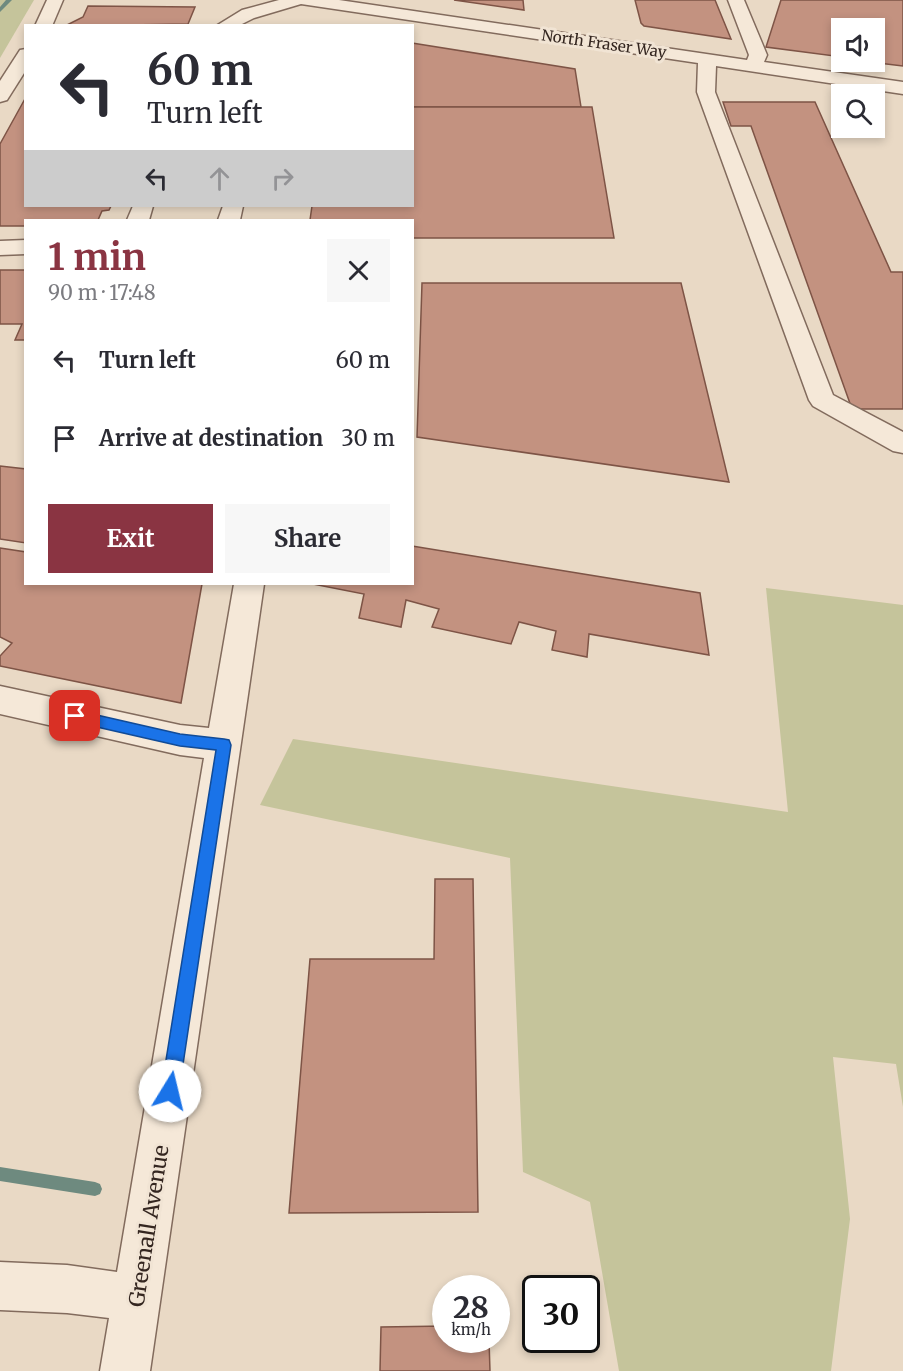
<!DOCTYPE html>
<html lang="en">
<head>
<meta charset="utf-8">
<style>
	body { margin:0; font-family:Merriweather,serif; background:#f7f7f7; color:#2b2b33; height:100vh; display:flex; flex-direction:column; font-size:22px; white-space:nowrap }
	* { box-sizing:border-box; margin:0 }
	p { font-size:20px; color:#7c7c81 }
	.icon { flex:none; width:33px; height:33px; fill:none; stroke:currentColor; stroke-width:2; stroke-linecap:round; stroke-linejoin:round }
	.map { position:relative; flex:1; overflow:hidden }
	.sheet { position:absolute; left:24px; top:219px; width:390px; height:366px; display:flex; flex-direction:column; background:#fff; border-radius:0px; box-shadow:0 3px 9px #0003 }
	.sheet>* { flex:none }
	.top-card { position:absolute; left:24px; top:24px; width:390px; height:183px; border-radius:0px; box-shadow:0 3px 9px #0003; background:#fff; color:#2b2b33; overflow:hidden }
	.tools { position:absolute; left:831px; top:18px; display:grid; gap:12px }
	.tools a { display:grid; place-items:center; width:54px; height:54px; border-radius:0px; background:#fff; box-shadow:0 3px 9px #0003; font-size:30px }
	.speed { position:absolute; left:432px; top:1275px; display:flex; gap:12px; font-size:30px; font-weight:700; text-align:center }
	.speed>* { display:grid; place-content:center; width:78px; height:78px; border-radius:50%; background:#fff; box-shadow:0 3px 9px #0003; line-height:1 }
	.speed small { font-size:15px; font-weight:400 }
	.speed .limit { border:3px solid #111; border-radius:9px; background:#fff; color:#111 }
	.pin { position:absolute; display:grid; place-items:center; width:51px; height:51px; color:#fff; margin:-26px; border-radius:12px; box-shadow:0 3px 9px #0006 }
	.me { position:absolute; width:66px; margin:-33px; rotate:9deg; stroke-linejoin:round; filter:drop-shadow(0 0 4px #0008) }
	.turn { display:flex; align-items:center; gap:21px; height:126px; padding:0 24px; font-size:27px }
	.turn .icon { width:78px; height:78px; stroke-width:2.5 }
	.turn b { display:block; font-size:42px; line-height:51px }
	.lanes { display:flex; align-items:center; height:57px; padding:0 24px; background:#0003; justify-content:center; gap:30px; direction:ltr }
	.lanes .off { opacity:.35 }
	.round { display:grid; place-items:center; flex:none; width:63px; height:63px; border-radius:0px; background:#f7f7f7 }
	.overview { display:flex; align-items:center; justify-content:space-between; height:102px; padding:0 24px }
	h1 { font-size:36px; font-weight:700; line-height:45px; color:#8a3442 }
	.button { display:flex; gap:12px; margin-top:auto; padding:12px 24px }
	.button a { flex:1; height:69px; border-radius:0px; background:#8a3442; color:#fff; font-size:24px; font-weight:700; line-height:69px; text-align:center }
	.button a+a { background:#f7f7f7; color:#2b2b33 }
	ul { padding:0; list-style:none }
	li { display:flex; align-items:center; gap:18px; height:78px; padding:0 24px }
	li div { flex:1 }
	li b { display:block; font-size:22px }
	li em { font-style:normal }
	.map>svg:first-child { display:block }
</style>
</head>
<body>
<div class="map">
<svg width="903" height="1371" viewBox="0 0 903 1371">
	<rect width="100%" height="100%" fill="#e9d9c5"/>
	<!-- green -->
	<g fill="#c5c49b">
		<polygon points="0,0 34,0 0,58"/>
		<polygon points="766,588 903,605 903,1107 896,1064 833,1057 850,1219 831,1371 619,1371 590,1202 523,1172 510,858 260,805 293,739 788,812"/>
	</g>
	<g fill="none" stroke-linecap="round" stroke-linejoin="round">
		<!-- stream -->
		<g fill="#6e8a7f" fill-rule="evenodd">
			<polygon points="6,0 12,0 0,12 0,7"/>
			<polygon points="0,1167 95,1182 100,1184 102,1189 100,1194 95,1196 0,1181"/>
		</g>
	</g>
	<!-- building -->
	<g fill="#c39280" stroke="#7e5446" stroke-width="1.5">
		<polygon points="454,0 523,0 524,10"/>
		<polygon points="635,0 715,0 731,39 644,26 641,23"/>
		<polygon points="781,0 903,0 903,66 870,62 874,62 874,28 842,28 842,57 766,47"/>
		<polygon points="88,6 195,7 188,24 65,26 83,17"/>
		<polygon points="412,43 575,69 581,107 412,107"/>
		<polygon points="26,97 26,206 111,206 109,210 102,211 98,220 26,220 26,226 0,226 0,144"/>
		<polygon points="723,102 815,102 891,272 903,272 903,409 852,409 751,126 731,126"/>
		<polygon points="412,107 592,107 614,238 412,238 412,220 310,220 312,206 412,206"/>
		<polygon points="0,270 26,270 26,340 15,340 22,324 0,324"/>
		<polygon points="422,283 681,283 729,482 417,437"/>
		<polygon points="0,466 26,469 26,543 0,539"/>
		<polygon points="412,546 700,593 709,655 589,634 587,657 552,650 556,631 519,622 511,644 432,627 439,609 406,600 401,627 359,618 364,594 313,584 412,584"/>
		<polygon points="0,548 26,552 26,584 202,584 181,703 0,666 0,656 12,643 0,637"/>
		<polygon points="435,879 473,879 478,1212 289,1213 310,959 434,959"/>
		<polygon points="446,1326 446,1340 489,1340 490,1371 380,1371 381,1327"/>
	</g>
	<g fill="none" stroke-linecap="round" stroke-linejoin="round">
		<!-- minor casing -->
		<g stroke="#826b5d" stroke-width="3">
			<g id="minor">
				<polygon points="47,0 63,0 52,26 35,26"/>
				<polygon points="279,0 339,0 747,60 749,55 728,0 744,0 767,55 764,62 903,82 903,94 716,66 715,92 833,395 903,432 903,453 893,451 813,406 809,400 697,92 698,63 301,4 254,18 238,26 216,26 242,10"/>
				<polygon points="26,49 26,70 7,100 0,102 0,81 20,50"/>
				<polygon points="133,206 153,206 149,220 127,220"/>
				<polygon points="223,206 243,206 240,220 218,220"/>
				<polygon points="26,240 26,254 0,255 0,241"/>
				<polygon points="234,584 264,584 150,1371 100,1371 109,1318 67,1313 0,1310 0,1262 67,1265 117,1272 204,758 180,755 0,714 0,686 180,725 209,728"/>
			</g>
		</g>
		<!-- minor -->
		<use href="#minor" fill="#f5e8d8" fill-rule="evenodd"/>
	</g>
	<!-- route -->
	<polygon fill="#1a73e8" stroke="#114b97" stroke-width="1.5" points="75,710 180,734 224,739 229,740 231,745 179,1091 176,1097 170,1100 164,1097 161,1091 216,750 180,746 75,722 70,720 68,716 70,712"/>
	<g text-anchor="middle" stroke-width="6" stroke-linejoin="round" paint-order="stroke">
		<!-- far-street labels -->
		<g font-size="15" fill="#342620" stroke="#f1e4d4">
			<text transform="translate(604 44) rotate(8)" y="5">North Fraser Way</text>
		</g>
		<!-- near-street labels -->
		<g font-size="21" fill="#342620" stroke="#f1e4d4">
			<text transform="translate(149 1226) rotate(-81)" y="7">Greenall Avenue</text>
		</g>
	</g>
</svg>
<div class="tools">
<a><svg class="icon" aria-label="sound" viewBox="0 0 24 24"><path d="M4 9h4l5-4v14l-5-4H4zM17 9q2 3 0 6"/></svg></a>
<a><svg class="icon" aria-label="search" viewBox="0 0 24 24"><circle cx="10" cy="10" r="6"/><path d="M15 15l6 6"/></svg></a>
</div>
<div class="speed"><div>28<small>km/h</small></div><div class="limit">30</div></div>
<div class="pin" style="left:75px;top:716px;background:#d93025"><svg class="icon" aria-label="arrive" viewBox="0 0 24 24"><path d="M6 21V4h12l-3 4 3 4H6"/></svg></div>
<svg class="me" style="left:170px;top:1091px" viewBox="-20 -20 40 40"><circle r="19" fill="#fff"/><path d="M0-13L10 11 0 6-10 11z" fill="#1a73e8"/></svg>
<div class="top-card">
<div class="turn"><svg class="icon" aria-label="left" viewBox="0 0 24 24"><path d="M17 20v-9H6M10 6l-5 5 5 5"/></svg><div><b>60 m</b>Turn left</div></div>
<div class="lanes"><svg class="icon" aria-label="left" viewBox="0 0 24 24"><path d="M17 20v-9H6M10 6l-5 5 5 5"/></svg><svg class="icon off" aria-label="ahead" viewBox="0 0 24 24"><path d="M12 20V5M6 11l6-6 6 6"/></svg><svg class="icon off" aria-label="right" viewBox="0 0 24 24"><path d="M7 20v-9h11M14 6l5 5-5 5"/></svg></div>
</div>
<section class="sheet">
<div class="overview"><div><h1>1 min</h1><p>90 m · 17:48</p></div><a class="round"><svg class="icon" aria-label="close" viewBox="0 0 24 24"><path d="M6 6l12 12M18 6L6 18"/></svg></a></div>
<ul>
<li><svg class="icon" aria-label="left" viewBox="0 0 24 24"><path d="M17 20v-9H6M10 6l-5 5 5 5"/></svg><div><b>Turn left</b></div><em>60 m</em></li>
<li><svg class="icon" aria-label="arrive" viewBox="0 0 24 24"><path d="M6 21V4h12l-3 4 3 4H6"/></svg><div><b>Arrive at destination</b></div><em>30 m</em></li>
</ul>
<div class="button"><a>Exit</a><a>Share</a></div>
</section>
</div>
</body>
</html>
